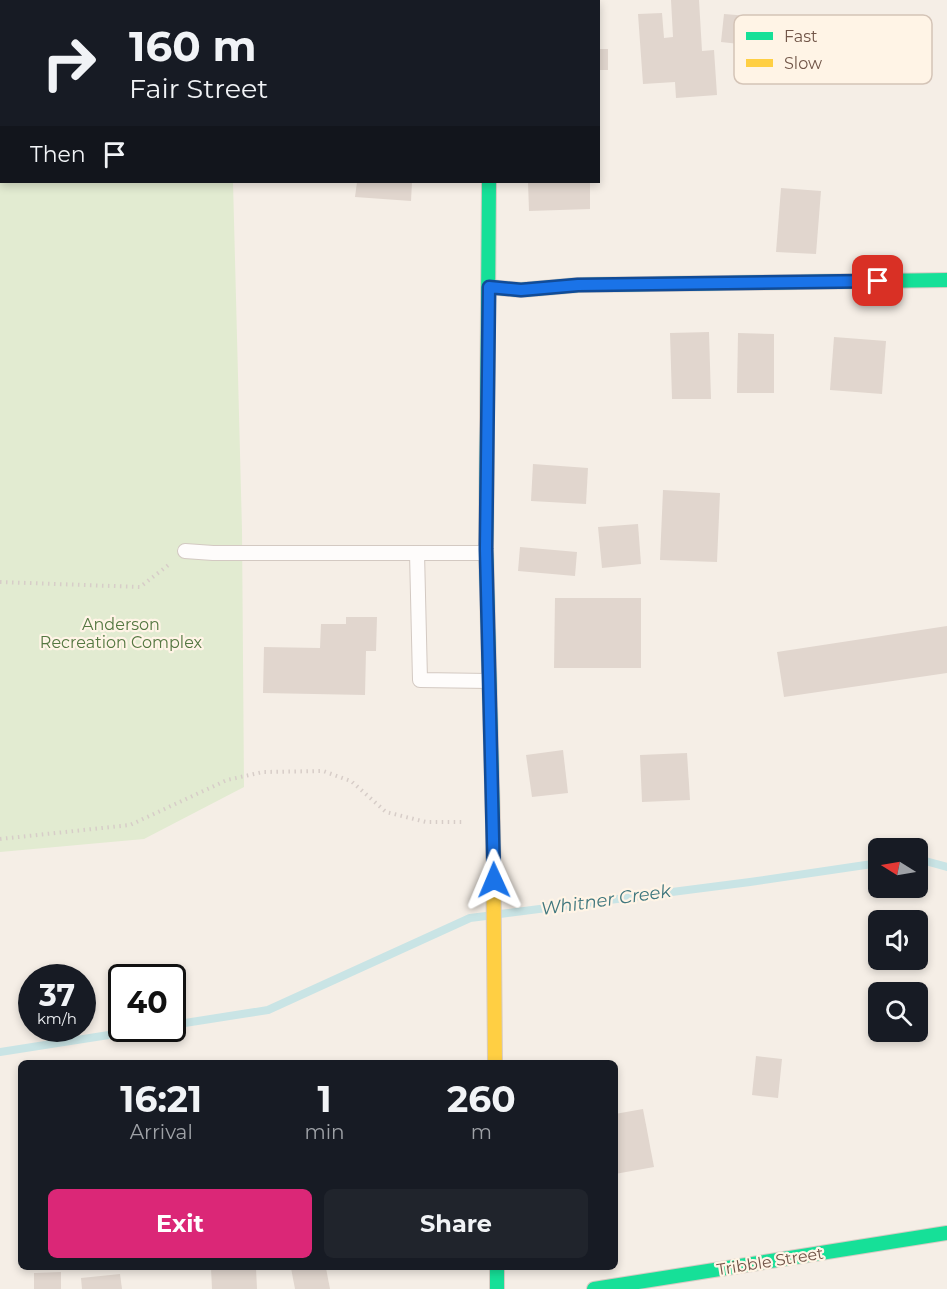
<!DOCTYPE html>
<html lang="en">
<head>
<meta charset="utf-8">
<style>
	body { margin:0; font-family:Montserrat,sans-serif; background:#20242c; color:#f1f3f6; height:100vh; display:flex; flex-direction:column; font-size:22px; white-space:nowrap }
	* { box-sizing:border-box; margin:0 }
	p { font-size:20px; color:#9ea1a6 }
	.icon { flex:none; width:33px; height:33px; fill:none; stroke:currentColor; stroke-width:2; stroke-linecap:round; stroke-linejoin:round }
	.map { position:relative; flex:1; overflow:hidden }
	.sheet { position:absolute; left:18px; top:1060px; width:600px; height:210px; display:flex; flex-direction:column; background:#171b24; border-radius:9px; box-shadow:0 3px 9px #0003 }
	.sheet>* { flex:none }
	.hud { position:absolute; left:0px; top:0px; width:600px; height:183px; box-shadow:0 3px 9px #0003; background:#171b24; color:#f1f3f6; overflow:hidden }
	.needle { width:39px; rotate:281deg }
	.controls { position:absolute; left:868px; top:838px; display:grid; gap:12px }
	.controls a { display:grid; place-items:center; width:60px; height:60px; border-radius:9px; background:#171b24; box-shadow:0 3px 9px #0003; font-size:30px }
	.speed { position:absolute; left:18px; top:964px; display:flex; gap:12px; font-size:30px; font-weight:700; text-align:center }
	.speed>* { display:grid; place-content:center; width:78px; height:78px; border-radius:50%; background:#171b24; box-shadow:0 3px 9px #0003; line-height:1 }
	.speed small { font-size:15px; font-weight:400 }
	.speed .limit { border:3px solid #111; border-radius:9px; background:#fff; color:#111 }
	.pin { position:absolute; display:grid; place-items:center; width:51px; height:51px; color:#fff; margin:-26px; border-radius:12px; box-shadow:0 3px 9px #0006 }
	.me { position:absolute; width:66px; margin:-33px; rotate:359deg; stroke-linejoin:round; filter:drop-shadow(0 0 4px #0008) }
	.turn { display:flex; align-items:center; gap:21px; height:126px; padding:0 30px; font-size:27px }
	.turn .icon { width:78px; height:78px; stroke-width:2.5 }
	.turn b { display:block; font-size:42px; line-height:51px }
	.then { display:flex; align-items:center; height:57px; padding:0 30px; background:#0003; gap:12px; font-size:22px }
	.eta { display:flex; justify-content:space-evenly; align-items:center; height:102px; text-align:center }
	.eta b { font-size:36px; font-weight:700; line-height:42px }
	.primary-button { display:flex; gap:12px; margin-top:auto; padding:12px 30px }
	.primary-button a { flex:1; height:69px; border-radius:9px; background:#db2777; color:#fff; font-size:24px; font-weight:700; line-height:69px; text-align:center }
	.primary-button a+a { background:#20242c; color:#f1f3f6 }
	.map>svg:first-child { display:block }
</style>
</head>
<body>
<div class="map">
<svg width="947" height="1289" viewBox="0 0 947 1289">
	<rect width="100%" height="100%" fill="#f5eee6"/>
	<!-- green -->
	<polygon fill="#e2ebd1" points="0,0 228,0 228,2 2,2 2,182 233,182 242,530 244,787 144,839 0,852"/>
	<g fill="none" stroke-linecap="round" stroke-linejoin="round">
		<!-- stream -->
		<g stroke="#c9e4e5" stroke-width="8">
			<polyline points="918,859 947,867"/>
			<polyline points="500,914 750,882 879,863"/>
			<polyline points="172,1025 268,1010 470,918 486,916"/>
			<polyline points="0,1052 147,1029"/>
		</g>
	</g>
	<!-- building -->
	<g fill="#e1d6ce">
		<polygon points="671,0 699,0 702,51 714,50 717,95 676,98 675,82 643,84 638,14 662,13 664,38 673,37"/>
		<polygon points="724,14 761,17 758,46 721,42"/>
		<rect x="598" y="49" width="10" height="21"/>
		<polygon points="357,182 412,182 411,201 355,197"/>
		<polygon points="528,182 590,182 590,209 529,211"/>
		<polygon points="781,188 821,191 816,254 776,252"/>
		<polygon points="709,332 711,399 672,399 670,333"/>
		<polygon points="738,333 774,334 774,393 737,393"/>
		<polygon points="834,337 886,341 882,394 830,390"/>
		<polygon points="533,464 588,468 586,504 531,501"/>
		<polygon points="663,490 720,493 717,562 660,560"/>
		<polygon points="638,524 641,564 602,568 598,527"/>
		<polygon points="520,547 577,552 575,576 518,571"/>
		<polygon points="555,598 641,598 641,668 554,668"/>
		<polygon points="346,617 377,617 376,651 366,651 365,695 263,693 264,647 320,648 321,624 346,624"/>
		<polygon points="947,626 947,673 784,697 777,652"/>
		<polygon points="563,750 568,793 532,797 526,755"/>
		<polygon points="687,753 690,800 642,802 640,755"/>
		<polygon points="756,1056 782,1059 778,1098 752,1095"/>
		<polygon points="643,1109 654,1167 615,1174 615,1114"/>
		<polygon points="211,1268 256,1268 257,1289 212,1289"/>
		<polygon points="291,1268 326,1268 330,1289 295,1289"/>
		<polygon points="61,1272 61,1289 34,1289 34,1273"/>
		<polygon points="120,1274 122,1289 82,1289 81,1278"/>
	</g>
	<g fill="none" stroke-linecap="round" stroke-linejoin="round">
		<!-- lane casing -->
		<g stroke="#d3c9c2" stroke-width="16">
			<g id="lane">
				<polyline points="277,0 284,0"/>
				<polyline points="185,551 213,553 486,553"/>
				<polyline points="417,553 420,680 489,681"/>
			</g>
		</g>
		<!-- fast casing -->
		<g stroke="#d6cbc3" stroke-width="16">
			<g id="fast">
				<polyline points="489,182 486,549 493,824"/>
				<polyline points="489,287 521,290 578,285 947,280"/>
				<polyline points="497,1268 497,1289"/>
				<polyline points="594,1289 947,1233"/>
			</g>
		</g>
		<!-- slow casing -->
		<g stroke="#d6cbc3" stroke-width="16">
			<g id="slow">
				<polyline points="485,0 485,2"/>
				<polyline points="493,824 495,1064"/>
			</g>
		</g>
		<!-- path -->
		<g stroke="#d7cdc8" stroke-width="4" stroke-dasharray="1.5 4.5" stroke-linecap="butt">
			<polyline points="0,582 140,587 171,563"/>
			<polyline points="0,839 130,825 227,780 263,772 323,771 351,781 386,812 426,822 465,822"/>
		</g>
		<!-- lane -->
		<use href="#lane" stroke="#fefcfb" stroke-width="14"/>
		<!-- fast -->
		<use href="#fast" stroke="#16e098" stroke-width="14"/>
		<!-- slow -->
		<use href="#slow" stroke="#ffcf43" stroke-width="14"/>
	</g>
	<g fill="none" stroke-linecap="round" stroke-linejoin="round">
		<!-- route casing -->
		<g stroke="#114b97" stroke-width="15">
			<polyline id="route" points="494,880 486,549 489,287 521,290 578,285 878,281"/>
		</g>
		<!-- route -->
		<use href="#route" stroke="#1a73e8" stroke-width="10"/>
	</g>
	<g text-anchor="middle" stroke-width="4.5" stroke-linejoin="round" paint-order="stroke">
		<!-- park labels -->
		<g font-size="16" fill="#547741" stroke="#fff4e6">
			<text x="121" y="630">Anderson<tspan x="121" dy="18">Recreation Complex</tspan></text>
		</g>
		<!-- street labels -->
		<g font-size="16" fill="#715548" stroke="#fff4e6">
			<text transform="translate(770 1261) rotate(-9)" y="6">Tribble Street</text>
		</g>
		<!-- water labels -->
		<g font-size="18" font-style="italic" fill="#40777e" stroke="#fff4e6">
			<text transform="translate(606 900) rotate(-8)" y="6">Whitner Creek</text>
		</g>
	</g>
	<!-- legend -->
	<rect x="734" y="15" width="198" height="69" rx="9" fill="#fff4e6" stroke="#d4c4b7" stroke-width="1.5"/>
	<rect x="746" y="32" width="27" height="8" fill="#16e098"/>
	<rect x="746" y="59" width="27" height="8" fill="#ffcf43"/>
	<g font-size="16" fill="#715548">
		<text x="784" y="42">Fast</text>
		<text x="784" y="69">Slow</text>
	</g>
</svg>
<div class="controls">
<a><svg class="needle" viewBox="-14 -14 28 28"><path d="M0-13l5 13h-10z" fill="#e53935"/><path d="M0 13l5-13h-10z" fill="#9ea1a6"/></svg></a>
<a><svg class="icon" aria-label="sound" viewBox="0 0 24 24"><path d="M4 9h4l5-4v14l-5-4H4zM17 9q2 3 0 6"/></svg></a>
<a><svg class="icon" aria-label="search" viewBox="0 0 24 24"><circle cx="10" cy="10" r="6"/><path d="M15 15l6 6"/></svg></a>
</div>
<div class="speed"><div>37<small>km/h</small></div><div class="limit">40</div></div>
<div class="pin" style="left:878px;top:281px;background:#d93025"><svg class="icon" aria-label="arrive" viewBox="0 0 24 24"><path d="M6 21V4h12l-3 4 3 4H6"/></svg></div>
<svg class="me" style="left:494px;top:880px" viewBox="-20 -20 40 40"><path d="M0-17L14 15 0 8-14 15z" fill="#1a73e8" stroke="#fff" stroke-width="4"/></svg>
<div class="hud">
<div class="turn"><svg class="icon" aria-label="right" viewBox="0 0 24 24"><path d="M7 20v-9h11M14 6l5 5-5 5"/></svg><div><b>160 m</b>Fair Street</div></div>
<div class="then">Then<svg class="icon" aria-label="arrive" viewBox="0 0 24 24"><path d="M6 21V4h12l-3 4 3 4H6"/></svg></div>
</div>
<section class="sheet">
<div class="eta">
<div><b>16:21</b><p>Arrival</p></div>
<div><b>1</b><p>min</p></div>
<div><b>260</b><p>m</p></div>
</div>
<div class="primary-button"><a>Exit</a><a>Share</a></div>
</section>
</div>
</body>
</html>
